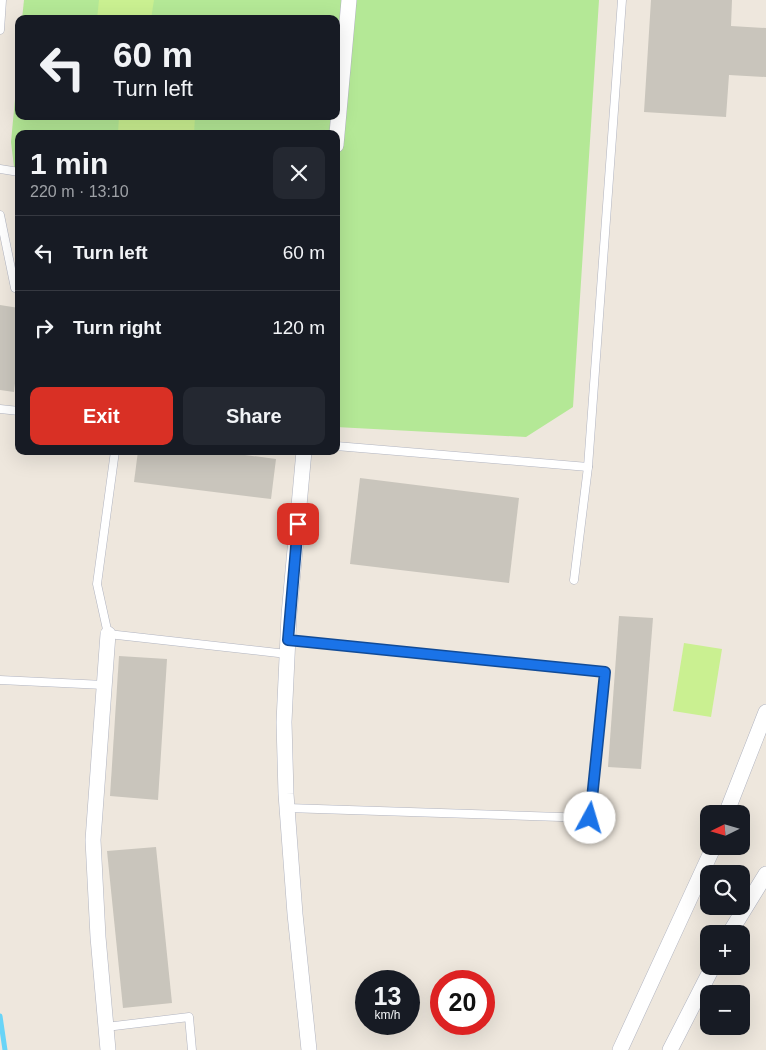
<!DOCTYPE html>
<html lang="en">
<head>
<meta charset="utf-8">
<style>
	body { margin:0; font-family:Arial,sans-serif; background:#242831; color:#f1f3f6; height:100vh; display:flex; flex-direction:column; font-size:19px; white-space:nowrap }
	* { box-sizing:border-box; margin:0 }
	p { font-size:16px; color:#9ea1a6 }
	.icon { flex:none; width:28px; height:28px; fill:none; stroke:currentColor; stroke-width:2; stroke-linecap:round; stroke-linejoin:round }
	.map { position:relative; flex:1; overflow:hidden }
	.sheet { position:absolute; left:15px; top:130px; width:325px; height:325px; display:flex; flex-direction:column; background:#171b24; border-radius:10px; box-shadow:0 5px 20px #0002 }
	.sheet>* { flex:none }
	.top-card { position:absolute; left:15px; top:15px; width:325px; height:105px; border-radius:10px; box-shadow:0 5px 20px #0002; background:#171b24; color:#f1f3f6; overflow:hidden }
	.needle { width:32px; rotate:265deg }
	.buttons { position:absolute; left:700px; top:805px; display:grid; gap:10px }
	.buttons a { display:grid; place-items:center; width:50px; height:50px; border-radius:10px; background:#171b24; box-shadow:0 5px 20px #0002; font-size:25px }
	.speed { position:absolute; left:355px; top:970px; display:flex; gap:10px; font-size:25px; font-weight:700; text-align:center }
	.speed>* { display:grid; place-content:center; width:65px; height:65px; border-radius:50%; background:#171b24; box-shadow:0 5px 20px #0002; line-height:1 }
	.speed small { font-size:12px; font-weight:400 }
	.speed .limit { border:8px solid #d22; background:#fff; color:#111 }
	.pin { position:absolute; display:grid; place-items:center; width:42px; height:42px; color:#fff; margin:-21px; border-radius:10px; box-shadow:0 2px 8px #0006 }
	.me { position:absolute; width:55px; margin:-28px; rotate:6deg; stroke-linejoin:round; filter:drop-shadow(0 0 4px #0008) }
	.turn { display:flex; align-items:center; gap:18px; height:105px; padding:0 15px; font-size:22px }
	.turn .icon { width:65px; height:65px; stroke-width:2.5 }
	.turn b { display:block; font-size:35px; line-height:42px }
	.round { display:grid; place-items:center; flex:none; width:52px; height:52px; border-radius:10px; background:#242831 }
	.summary { display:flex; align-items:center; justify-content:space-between; height:85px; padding:0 15px }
	h1 { font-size:30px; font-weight:800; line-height:38px }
	.button { display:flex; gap:10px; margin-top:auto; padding:10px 15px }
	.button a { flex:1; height:58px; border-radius:10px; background:#d93025; color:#fff; font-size:20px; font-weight:800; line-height:58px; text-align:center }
	.button a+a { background:#242831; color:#f1f3f6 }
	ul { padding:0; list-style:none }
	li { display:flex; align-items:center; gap:15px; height:75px; padding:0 15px; border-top:1px solid #363941 }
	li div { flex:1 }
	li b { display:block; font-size:19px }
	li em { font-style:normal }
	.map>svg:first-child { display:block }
</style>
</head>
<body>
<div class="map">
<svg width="766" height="1050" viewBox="0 0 766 1050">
	<rect width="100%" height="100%" fill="#eee7dd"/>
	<!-- green -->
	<polygon fill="#b4e896" points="24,0 599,0 573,407 526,437 336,427 336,134 19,134 19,208 11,142 19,56 19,116 336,116 336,19 22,19"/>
	<!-- pitch -->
	<g fill="#caf091">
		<polygon points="99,0 154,0 151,19 97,19"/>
		<polygon points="119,116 195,116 194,134 118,134"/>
		<polygon points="684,643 722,649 711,717 673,711"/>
	</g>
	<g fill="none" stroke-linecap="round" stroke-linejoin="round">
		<!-- stream -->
		<polyline stroke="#69d4f7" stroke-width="5" points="0,1016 5,1050"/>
	</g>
	<!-- building -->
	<g fill="#c9c5bc">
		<polygon points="651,0 732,0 731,26 766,28 766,77 729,75 726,117 644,112"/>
		<polygon points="0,305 19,308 19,349 14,392 0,390"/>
		<polygon points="138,451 215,451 276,459 271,499 134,482"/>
		<polygon points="360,478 519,498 509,583 350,564"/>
		<polygon points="619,616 653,618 641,769 608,767"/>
		<polygon points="119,656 167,659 158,800 110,796"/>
		<polygon points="156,847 172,1003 123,1008 107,851"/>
	</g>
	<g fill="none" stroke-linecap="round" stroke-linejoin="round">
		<!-- service casing -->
		<g stroke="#b1b4c0" stroke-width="9">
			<g id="service">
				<polyline points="0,30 2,0"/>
				<polyline points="0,169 19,172"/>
				<polyline points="0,215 15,288 19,288"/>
				<polyline points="0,409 19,411"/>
				<polyline points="336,446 588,467"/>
				<polyline points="115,451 97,584 108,634 287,654"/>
				<polyline points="574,580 588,467 622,0"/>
				<polyline points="0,680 104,685"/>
				<polyline points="287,808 590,818 605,672 288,640"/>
				<polyline points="106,1027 189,1017 192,1050"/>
			</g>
		</g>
		<!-- minor casing -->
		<g stroke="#b1b4c0" stroke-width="16">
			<g id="minor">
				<polyline points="336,145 349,0"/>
				<polyline points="304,451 289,615 284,722 286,794 295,914 309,1050"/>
				<polyline points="726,814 766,712"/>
				<polyline points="729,934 766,874"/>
				<polyline points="108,1050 98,937 93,840 108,634"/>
				<polyline points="620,1050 714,846"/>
				<polyline points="670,1050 713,966"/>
			</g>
		</g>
		<!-- service -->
		<use href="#service" stroke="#fff" stroke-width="8"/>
		<!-- minor -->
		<use href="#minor" stroke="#fff" stroke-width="15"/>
	</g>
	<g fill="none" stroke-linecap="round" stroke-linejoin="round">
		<!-- route casing -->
		<g stroke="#114b97" stroke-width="12">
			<polyline id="route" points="298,524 288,640 605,672 590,818"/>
		</g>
		<!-- route -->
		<use href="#route" stroke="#1a73e8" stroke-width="9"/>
	</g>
</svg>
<div class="buttons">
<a><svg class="needle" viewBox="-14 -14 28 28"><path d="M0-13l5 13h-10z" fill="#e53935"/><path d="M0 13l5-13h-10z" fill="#9ea1a6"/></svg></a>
<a><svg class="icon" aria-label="search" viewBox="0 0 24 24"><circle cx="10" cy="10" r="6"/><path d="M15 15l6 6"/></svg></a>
<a>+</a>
<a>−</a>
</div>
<div class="speed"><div>13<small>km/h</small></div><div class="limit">20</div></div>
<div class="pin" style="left:298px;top:524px;background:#d93025"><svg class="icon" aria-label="arrive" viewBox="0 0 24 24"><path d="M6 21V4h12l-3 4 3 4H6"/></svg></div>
<svg class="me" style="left:590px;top:818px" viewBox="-20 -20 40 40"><circle r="19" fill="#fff"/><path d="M0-13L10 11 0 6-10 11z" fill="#1a73e8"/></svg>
<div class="top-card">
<div class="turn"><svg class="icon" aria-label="left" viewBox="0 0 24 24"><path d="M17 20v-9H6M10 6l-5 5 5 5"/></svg><div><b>60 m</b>Turn left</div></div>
</div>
<section class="sheet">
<div class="summary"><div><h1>1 min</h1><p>220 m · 13:10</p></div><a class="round"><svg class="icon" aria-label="close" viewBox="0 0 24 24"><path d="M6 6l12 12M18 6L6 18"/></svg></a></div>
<ul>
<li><svg class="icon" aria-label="left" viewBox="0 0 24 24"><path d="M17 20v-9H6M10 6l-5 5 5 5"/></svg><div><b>Turn left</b></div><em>60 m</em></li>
<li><svg class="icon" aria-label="right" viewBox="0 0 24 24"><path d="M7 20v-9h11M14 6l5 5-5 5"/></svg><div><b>Turn right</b></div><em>120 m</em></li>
</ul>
<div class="button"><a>Exit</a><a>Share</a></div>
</section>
</div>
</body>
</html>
